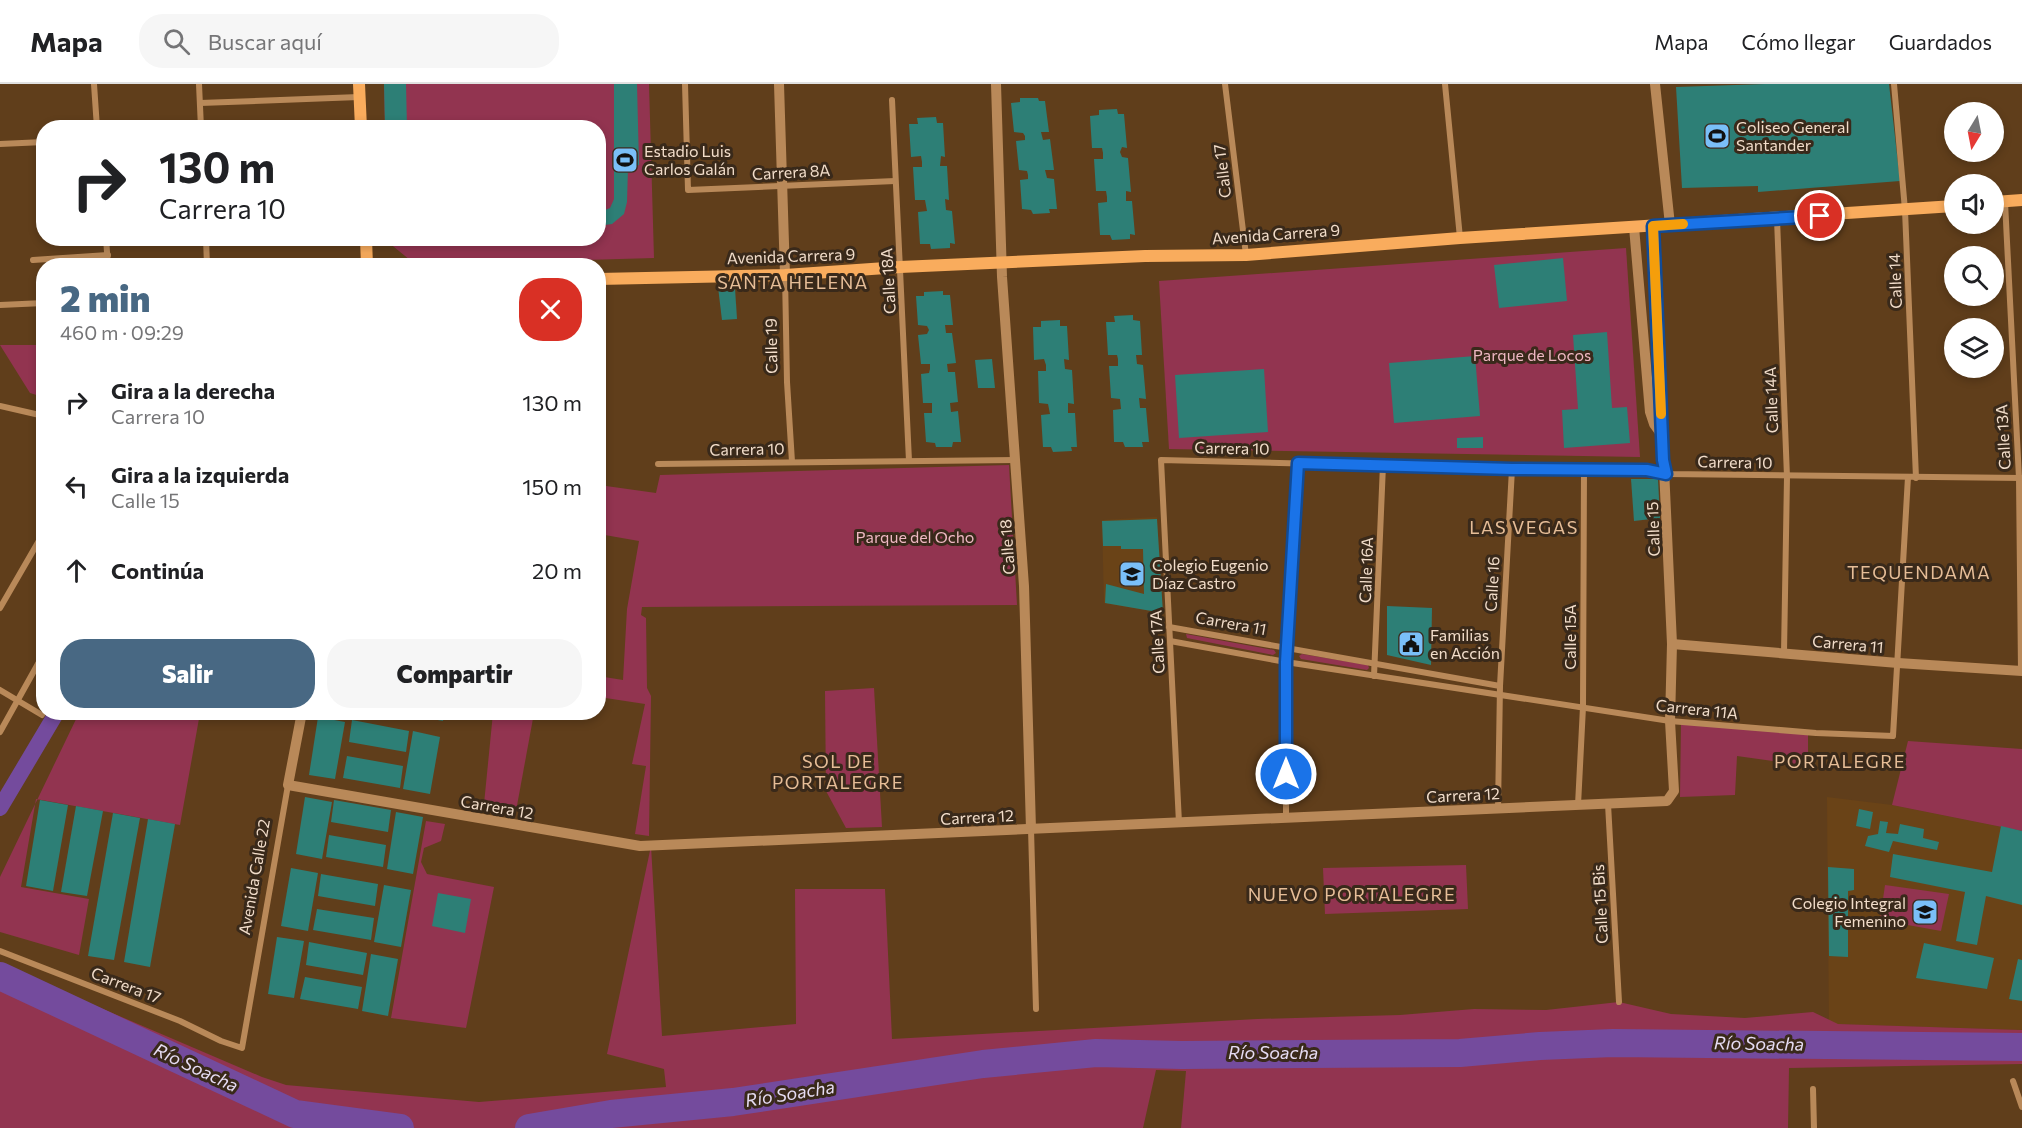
<!DOCTYPE html>
<html lang="es">
<head>
<meta charset="utf-8">
<style>
	body { margin:0; font-family:Commissioner,sans-serif; background:#f6f6f6; color:#202124; height:100vh; display:flex; flex-direction:column; font-size:22px; white-space:nowrap }
	* { box-sizing:border-box; margin:0 }
	p { font-size:20px; color:#757577 }
	.icon { flex:none; width:33px; height:33px; fill:none; stroke:currentColor; stroke-width:2; stroke-linecap:round; stroke-linejoin:round }
	.map { position:relative; flex:1; overflow:hidden }
	.drawer { position:absolute; left:36px; top:174px; width:570px; height:462px; display:flex; flex-direction:column; background:#fff; border-radius:24px; box-shadow:0 3px 9px #0003 }
	.drawer>* { flex:none }
	.banner { position:absolute; left:36px; top:36px; width:570px; height:126px; border-radius:24px; box-shadow:0 3px 9px #0003; background:#fff; color:#202124; overflow:hidden }
	.needle { width:39px; rotate:190deg }
	.controls { position:absolute; left:1944px; top:18px; display:grid; gap:12px }
	.controls a { display:grid; place-items:center; width:60px; height:60px; border-radius:50%; background:#fff; box-shadow:0 3px 9px #0003; font-size:30px }
	.pin { position:absolute; display:grid; place-items:center; width:51px; height:51px; color:#fff; margin:-26px; border:3px solid #fff; border-radius:50%; box-shadow:0 2px 6px #0007 }
	.me { position:absolute; width:66px; margin:-33px; rotate:0deg; stroke-linejoin:round; filter:drop-shadow(0 0 4px #0008) }
	.turn { display:flex; align-items:center; gap:21px; height:126px; padding:0 24px; font-size:27px }
	.turn .icon { width:78px; height:78px; stroke-width:2.5 }
	.turn b { display:block; font-size:42px; line-height:51px }
	.round { display:grid; place-items:center; flex:none; width:63px; height:63px; border-radius:24px; background:#f6f6f6 }
	.summary { display:flex; align-items:center; justify-content:space-between; height:102px; padding:0 24px }
	h1 { font-size:36px; font-weight:800; line-height:45px; color:#486883 }
	.action { display:flex; gap:12px; margin-top:auto; padding:12px 24px }
	.action a { flex:1; height:69px; border-radius:24px; background:#486883; color:#fff; font-size:24px; font-weight:800; line-height:69px; text-align:center }
	.action a+a { background:#f6f6f6; color:#202124 }
	ul { padding:0; list-style:none }
	li { display:flex; align-items:center; gap:18px; height:84px; padding:0 24px }
	li div { flex:1 }
	li b { display:block; font-size:22px }
	li em { font-style:normal }
	header { display:flex; align-items:center; gap:36px; box-sizing:border-box; height:84px; padding:0 30px; background:#fff; border-bottom:2px solid #e0e0e0 }
	header strong { font-size:28px }
	nav { display:flex; gap:33px; margin-inline-start:auto; font-size:21px }
	.search { width:420px; height:54px; background:#f6f6f6; display:flex; align-items:center; gap:15px; box-sizing:border-box; padding:0 21px; border-radius:24px; color:#757577; font-size:22px }
	.map>svg:first-child { display:block }
</style>
</head>
<body>
<header>
<strong>Mapa</strong>
<div class="search"><svg class="icon" aria-label="search" viewBox="0 0 24 24"><circle cx="10" cy="10" r="6"/><path d="M15 15l6 6"/></svg>Buscar aquí</div>
<nav><a>Mapa</a><a>Cómo llegar</a><a>Guardados</a></nav>
</header>
<div class="map">
<svg width="2022" height="1044" viewBox="0 0 2022 1044">
	<rect width="100%" height="100%" fill="#603e1b"/>
	<!-- built -->
	<g fill="#6a4317">
		<polygon points="1157,433 1163,529 1104,519 1102,436"/>
		<polygon points="1827,713 1892,721 2022,747 2022,946 1829,940"/>
	</g>
	<!-- green -->
	<g fill="#923450">
		<polygon points="384,0 649,0 654,174 416,181 388,158 388,155 598,154 598,44 385,43"/>
		<polygon points="1626,164 1640,373 1169,365 1159,197"/>
		<polygon points="0,261 43,261 43,313 30,309"/>
		<polygon points="1009,381 1017,521 642,523 641,531 646,534 647,604 651,612 649,752 635,750 646,682 632,680 645,620 599,613 598,592 623,596 627,525 639,457 599,450 599,401 656,409 660,391"/>
		<polygon points="1186,550 1274,566 1276,569 1273,571 1187,554"/>
		<polygon points="1302,570 1368,581 1369,584 1367,586 1301,575 1299,572"/>
		<polygon points="874,604 882,743 846,744 826,707 825,607"/>
		<polygon points="79,629 200,629 180,741 36,715 21,803 89,815 79,871 0,848 0,793"/>
		<polygon points="493,629 534,629 516,727 484,720"/>
		<polygon points="1681,638 1808,648 1808,682 1737,672 1735,711 1680,713"/>
		<polygon points="1908,657 2022,665 2022,747 1892,721"/>
		<polygon points="426,737 445,740 441,757 424,764 421,778 427,790 494,803 466,944 391,934"/>
		<polygon points="651,762 662,952 796,940 795,805 885,805 892,955 1257,935 1400,931 1474,925 1546,926 1619,918 1671,930 1745,934 1813,928 1838,940 2022,946 2022,980 1789,984 1788,1044 1181,1044 1186,987 1156,986 1143,1044 0,1044 0,881 262,993 286,1001 479,1018 666,1003 664,985 607,970"/>
		<polygon points="1466,781 1468,825 1325,830 1323,784"/>
		<polygon points="1885,801 1949,810 1941,847 1880,836"/>
	</g>
	<g fill="none" stroke-linecap="round" stroke-linejoin="round">
		<!-- canal -->
		<polyline stroke="#744b9d" stroke-width="16" points="0,724 57,628"/>
		<!-- river -->
		<g stroke="#744b9d" stroke-width="28">
			<polyline points="0,892 295,1030 400,1044"/>
			<polyline points="529,1044 611,1030 733,1018 983,980 1096,969 1182,971 1460,969 1540,962 1613,959 2022,963"/>
		</g>
	</g>
	<!-- building -->
	<g fill="#2d7f76">
		<polygon points="384,0 406,0 407,44 385,44"/>
		<polygon points="614,0 637,0 639,81 628,84 627,118 624,130 612,140 598,142 598,129 610,124 614,115"/>
		<polygon points="1765,0 1889,0 1900,97 1758,108 1758,102 1682,104 1676,3"/>
		<polygon points="1020,14 1038,14 1039,17 1045,17 1049,48 1041,48 1043,56 1050,55 1054,86 1045,86 1047,94 1054,95 1057,125 1049,125 1050,129 1033,130 1031,126 1022,125 1020,96 1028,95 1028,91 1027,87 1019,86 1016,57 1025,56 1025,52 1023,49 1014,48 1011,19 1020,18"/>
		<polygon points="1117,25 1118,30 1124,30 1127,64 1122,63 1120,68 1122,73 1128,74 1131,108 1126,107 1126,117 1132,117 1135,151 1130,150 1130,155 1112,156 1110,151 1100,151 1098,119 1107,118 1107,113 1106,107 1096,107 1094,75 1103,75 1103,69 1102,64 1092,64 1090,32 1099,31 1099,26"/>
		<polygon points="936,33 937,39 943,39 945,73 941,72 940,82 947,82 949,116 945,115 946,126 952,127 955,160 950,159 950,164 931,165 930,160 920,160 918,128 927,127 925,116 915,116 913,83 922,83 922,78 921,72 911,73 909,40 918,40 917,34"/>
		<polygon points="1563,174 1567,217 1499,224 1494,181"/>
		<polygon points="718,203 735,204 737,235 722,236"/>
		<polygon points="943,207 943,211 950,211 953,241 945,241 946,249 952,249 956,279 947,280 948,288 955,288 958,318 950,319 951,328 958,327 961,358 953,358 952,363 936,363 935,359 926,358 924,329 932,329 932,319 923,319 921,290 929,289 930,285 930,280 921,280 918,251 927,250 929,246 927,242 918,241 916,212 924,212 924,208"/>
		<polygon points="1133,231 1133,236 1140,237 1142,271 1136,271 1137,280 1143,281 1146,315 1139,314 1140,324 1146,324 1149,358 1142,358 1143,363 1125,363 1123,358 1114,358 1113,326 1121,325 1120,315 1111,314 1109,282 1118,282 1118,275 1117,271 1108,271 1106,238 1115,238 1114,232"/>
		<polygon points="1060,236 1060,242 1067,242 1069,276 1064,275 1065,285 1072,286 1074,320 1068,319 1068,329 1075,329 1077,363 1071,363 1072,367 1053,368 1051,363 1043,363 1041,331 1050,330 1048,320 1039,319 1038,287 1046,287 1046,281 1044,275 1034,276 1033,243 1041,243 1041,237"/>
		<polygon points="1607,248 1612,324 1627,323 1630,359 1564,364 1562,326 1578,325 1573,251"/>
		<polygon points="1475,272 1480,332 1394,339 1389,279"/>
		<polygon points="992,275 995,304 978,304 975,276"/>
		<polygon points="1264,285 1268,348 1179,354 1175,291"/>
		<polygon points="1483,353 1483,364 1457,364 1457,354"/>
		<polygon points="1631,395 1658,395 1660,434 1634,437"/>
		<polygon points="1157,435 1163,529 1105,519 1106,500 1144,510 1143,465 1121,465 1121,462 1103,462 1102,437"/>
		<polygon points="1387,522 1432,524 1431,581 1387,571"/>
		<polygon points="417,628 444,628 443,637 416,632"/>
		<polygon points="318,633 345,638 335,695 309,691"/>
		<polygon points="352,636 409,647 406,668 349,658"/>
		<polygon points="413,647 440,653 430,710 403,705"/>
		<polygon points="347,672 403,682 400,704 343,694"/>
		<polygon points="305,713 332,718 322,775 296,770"/>
		<polygon points="40,716 68,721 53,807 26,802"/>
		<polygon points="334,716 391,726 388,748 331,738"/>
		<polygon points="76,722 103,727 87,812 61,808"/>
		<polygon points="1859,725 1873,728 1870,745 1856,742"/>
		<polygon points="396,728 423,733 413,790 387,785"/>
		<polygon points="113,729 140,734 114,876 88,872"/>
		<polygon points="148,735 175,740 150,883 124,878"/>
		<polygon points="1880,737 1888,738 1886,749 1898,750 1900,740 1924,745 1923,754 1939,758 1937,766 1893,757 1889,768 1865,762 1868,752 1878,750"/>
		<polygon points="2001,742 2022,747 2022,821 1986,812 1977,861 1956,857 1965,808 1890,793 1893,770 1992,788"/>
		<polygon points="329,751 386,761 383,783 326,773"/>
		<polygon points="1828,783 1854,785 1854,806 1848,807 1848,873 1829,872"/>
		<polygon points="291,784 318,789 308,847 281,842"/>
		<polygon points="321,790 378,800 375,822 318,812"/>
		<polygon points="384,801 411,806 401,863 374,858"/>
		<polygon points="438,809 471,815 465,849 432,842"/>
		<polygon points="317,825 374,834 371,856 313,846"/>
		<polygon points="277,853 304,857 294,914 268,910"/>
		<polygon points="309,858 367,869 363,891 306,881"/>
		<polygon points="1924,859 1994,874 1987,905 1916,894"/>
		<polygon points="371,870 398,875 388,932 362,927"/>
		<polygon points="2018,875 2022,876 2022,917 2009,915"/>
		<polygon points="305,893 362,903 358,925 300,915"/>
	</g>
	<g fill="none" stroke-linecap="round" stroke-linejoin="round">
		<!-- minor -->
		<g stroke="#b98959" stroke-width="6">
			<polyline points="94,0 97,44"/>
			<polyline points="199,0 201,44"/>
			<polyline points="685,0 688,106 895,97"/>
			<polyline points="1225,0 1246,171"/>
			<polyline points="1445,0 1460,154"/>
			<polyline points="1894,0 1905,126 1916,394"/>
			<polyline points="892,16 909,377"/>
			<polyline points="200,19 359,13"/>
			<polyline points="0,60 44,58"/>
			<polyline points="2005,118 2019,394 2021,587"/>
			<polyline points="1777,135 1787,393 1784,569"/>
			<polyline points="106,154 108,182"/>
			<polyline points="206,154 207,182"/>
			<polyline points="33,176 108,171"/>
			<polyline points="785,191 787,298 792,378"/>
			<polyline points="0,221 44,219"/>
			<polyline points="0,322 44,332"/>
			<polyline points="658,380 1016,376"/>
			<polyline points="0,524 44,448"/>
			<polyline points="1169,543 1500,602"/>
			<polyline points="1170,557 1286,578 1670,637 1816,649 1893,652 1908,393"/>
			<polyline points="1374,592 1383,381"/>
			<polyline points="0,606 42,631"/>
			<polyline points="0,648 44,569"/>
			<polyline points="1608,720 1619,918"/>
			<polyline points="1578,721 1583,623 1584,385"/>
			<polyline points="1498,725 1500,602 1512,385"/>
			<polyline points="1286,734 1286,578 1298,379"/>
			<polyline points="1179,739 1161,376 1512,385 1647,386 1666,390 2022,394"/>
			<polyline points="1031,745 1036,925"/>
			<polyline points="0,867 180,937 221,957 242,964 288,701"/>
			<polyline points="2013,997 2022,1023"/>
			<polyline points="1813,1005 1814,1044"/>
		</g>
		<!-- tertiary -->
		<g stroke="#b98959" stroke-width="10">
			<polyline points="779,0 785,191"/>
			<polyline points="996,0 1002,193 1024,502 1031,745"/>
			<polyline points="1655,0 1670,141"/>
			<polyline points="1634,143 1650,328 1654,340 1662,351"/>
			<polyline points="1672,560 1898,579 2022,587"/>
			<polyline points="302,628 288,701 640,762 1667,717 1674,707 1670,637 1672,560 1653,142"/>
		</g>
		<!-- secondary -->
		<g stroke="#f9ac5d" stroke-width="12">
			<polyline points="359,0 361,44"/>
			<polyline points="1994,118 2022,116"/>
			<polyline points="366,154 367,182"/>
			<polyline points="598,195 785,191 900,183 1145,172 1246,171 1460,154 1954,122"/>
		</g>
	</g>
	<g fill="none" stroke-linecap="round" stroke-linejoin="round">
		<!-- route casing -->
		<g stroke="#114b97" stroke-width="15">
			<polyline id="route" points="1286,690 1286,578 1298,379 1512,385 1647,386 1666,390 1663,376 1653,142 1820,132"/>
		</g>
		<!-- route -->
		<use href="#route" stroke="#1a73e8" stroke-width="10"/>
		<!-- slow -->
		<polyline stroke="#f59e0b" stroke-width="10" points="1661,330 1653,142 1683,140"/>
	</g>
	<!-- icons -->
	<defs>
		<g id="stadium-square" transform="scale(1.35)"><rect x="-9" y="-9" width="18" height="18" rx="4" fill="#7abff8" stroke="#39291a"/><path d="M0-5a6.5 5 0 1 0 0 10a6.5 5 0 1 0 0-10ZM-3.5-1.8h7v3.6h-7Z" fill="#111"/></g>
		<g id="school-square" transform="scale(1.35)"><rect x="-9" y="-9" width="18" height="18" rx="4" fill="#7abff8" stroke="#39291a"/><path d="M0-5L7-2L0 1L-7-2ZM-4 1L0 2.5L4 1V4Q0 6-4 4Z" fill="#111"/></g>
		<g id="civic-square" transform="scale(1.35)"><rect x="-9" y="-9" width="18" height="18" rx="4" fill="#7abff8" stroke="#39291a"/><path d="M-.6-6.5H3V-4.5H.6V-3L4-1V1h2V6H-6V1h2V-1L-.6-3ZM-1.2 2.5V6h2.4V2.5Z" fill="#111"/></g>
	</defs>
	<g fill-rule="evenodd">
		<use href="#stadium-square" x="1717" y="52"/>
		<use href="#stadium-square" x="625" y="76"/>
		<use href="#school-square" x="1132" y="490"/>
		<use href="#civic-square" x="1411" y="560"/>
		<use href="#school-square" x="1925" y="828"/>
	</g>
	<g text-anchor="middle" stroke-width="6" stroke-linejoin="round" paint-order="stroke">
		<!-- poi labels -->
		<g font-size="16" fill="#f2ddca" stroke="#39291a" text-anchor="start">
			<text x="1736" y="49">Coliseo General<tspan x="1736" dy="18">Santander</tspan></text>
			<text x="644" y="73">Estadio Luis<tspan x="644" dy="18">Carlos Galán</tspan></text>
			<text x="1152" y="487">Colegio Eugenio<tspan x="1152" dy="18">Díaz Castro</tspan></text>
			<text x="1430" y="557">Familias<tspan x="1430" dy="18">en Acción</tspan></text>
			<text x="1906" y="825" text-anchor="end">Colegio Integral<tspan x="1906" dy="18">Femenino</tspan></text>
		</g>
		<!-- street labels -->
		<g font-size="16" fill="#f2ddca" stroke="#39291a">
			<text transform="translate(1222 87) rotate(-97)" y="6">Calle 17</text>
			<text transform="translate(791 88) rotate(-3)" y="6">Carrera 8A</text>
			<text transform="translate(1276 150) rotate(-4)" y="6">Avenida Carrera 9</text>
			<text transform="translate(791 172) rotate(-2)" y="6">Avenida Carrera 9</text>
			<text transform="translate(888 197) rotate(-93)" y="6">Calle 18A</text>
			<text transform="translate(1895 197) rotate(-92)" y="6">Calle 14</text>
			<text transform="translate(771 262) rotate(-91)" y="6">Calle 19</text>
			<text transform="translate(1771 316) rotate(-92)" y="6">Calle 14A</text>
			<text transform="translate(2003 353) rotate(-93)" y="6">Calle 13A</text>
			<text transform="translate(1232 364) rotate(1)" y="6">Carrera 10</text>
			<text transform="translate(747 365) rotate(-1)" y="6">Carrera 10</text>
			<text transform="translate(1735 378) rotate(1)" y="6">Carrera 10</text>
			<text transform="translate(1653 445) rotate(-92)" y="6">Calle 15</text>
			<text transform="translate(1007 463) rotate(-94)" y="6">Calle 18</text>
			<text transform="translate(1366 486) rotate(-88)" y="6">Calle 16A</text>
			<text transform="translate(1492 500) rotate(-87)" y="6">Calle 16</text>
			<text transform="translate(1231 539) rotate(10)" y="6">Carrera 11</text>
			<text transform="translate(1570 553) rotate(-90)" y="6">Calle 15A</text>
			<text transform="translate(1157 558) rotate(-93)" y="6">Calle 17A</text>
			<text transform="translate(1848 560) rotate(5)" y="6">Carrera 11</text>
			<text transform="translate(1697 625) rotate(6)" y="6">Carrera 11A</text>
			<text transform="translate(1463 711) rotate(-3)" y="6">Carrera 12</text>
			<text transform="translate(497 723) rotate(10)" y="6">Carrera 12</text>
			<text transform="translate(977 733) rotate(-3)" y="6">Carrera 12</text>
			<text transform="translate(254 793) rotate(-80)" y="6">Avenida Calle 22</text>
			<text transform="translate(1600 820) rotate(-93)" y="6">Calle 15 Bis</text>
			<text transform="translate(126 901) rotate(21)" y="6">Carrera 17</text>
		</g>
		<!-- park labels -->
		<g font-size="16" fill="#efb8c3" stroke="#39291a">
			<text x="1532" y="277">Parque de Locos</text>
			<text x="915" y="459">Parque del Ocho</text>
		</g>
		<!-- neighbourhood labels -->
		<g font-size="18" letter-spacing="1.5" fill="#e6bd97" stroke="#39291a">
			<text x="793" y="205">SANTA HELENA</text>
			<text x="1524" y="450">LAS VEGAS</text>
			<text x="1919" y="495">TEQUENDAMA</text>
			<text x="838" y="684">SOL DE<tspan x="838" dy="21">PORTALEGRE</tspan></text>
			<text x="1840" y="684">PORTALEGRE</text>
			<text x="1352" y="817">NUEVO PORTALEGRE</text>
		</g>
		<!-- water labels -->
		<g font-size="18" font-style="italic" fill="#e6dcf3" stroke="#39291a">
			<text transform="translate(1759 960) rotate(1)" y="6">Río Soacha</text>
			<text x="1273" y="975">Río Soacha</text>
			<text transform="translate(196 984) rotate(25)" y="6">Río Soacha</text>
			<text transform="translate(790 1010) rotate(-9)" y="6">Río Soacha</text>
		</g>
	</g>
</svg>
<div class="controls">
<a><svg class="needle" viewBox="-14 -14 28 28"><path d="M0-13l5 13h-10z" fill="#e53935"/><path d="M0 13l5-13h-10z" fill="#757577"/></svg></a>
<a><svg class="icon" aria-label="sound" viewBox="0 0 24 24"><path d="M4 9h4l5-4v14l-5-4H4zM17 9q2 3 0 6"/></svg></a>
<a><svg class="icon" aria-label="search" viewBox="0 0 24 24"><circle cx="10" cy="10" r="6"/><path d="M15 15l6 6"/></svg></a>
<a><svg class="icon" aria-label="layers" viewBox="0 0 24 24"><path d="M12 4l9 5-9 5-9-5zM3 14l9 5 9-5"/></svg></a>
</div>
<div class="pin" style="left:1820px;top:132px;background:#d93025"><svg class="icon" aria-label="arrive" viewBox="0 0 24 24"><path d="M6 21V4h12l-3 4 3 4H6"/></svg></div>
<svg class="me" style="left:1286px;top:690px" viewBox="-20 -20 40 40"><circle r="17" fill="#1a73e8" stroke="#fff" stroke-width="3"/><path d="M0-11L8 9 0 5-8 9z" fill="#fff"/></svg>
<div class="banner">
<div class="turn"><svg class="icon" aria-label="right" viewBox="0 0 24 24"><path d="M7 20v-9h11M14 6l5 5-5 5"/></svg><div><b>130 m</b>Carrera 10</div></div>
</div>
<section class="drawer">
<div class="summary"><div><h1>2 min</h1><p>460 m · 09:29</p></div><a class="round" style="background:#d93025;color:#fff"><svg class="icon" aria-label="close" viewBox="0 0 24 24"><path d="M6 6l12 12M18 6L6 18"/></svg></a></div>
<ul>
<li><svg class="icon" aria-label="right" viewBox="0 0 24 24"><path d="M7 20v-9h11M14 6l5 5-5 5"/></svg><div><b>Gira a la derecha</b><p>Carrera 10</p></div><em>130 m</em></li>
<li><svg class="icon" aria-label="left" viewBox="0 0 24 24"><path d="M17 20v-9H6M10 6l-5 5 5 5"/></svg><div><b>Gira a la izquierda</b><p>Calle 15</p></div><em>150 m</em></li>
<li><svg class="icon" aria-label="ahead" viewBox="0 0 24 24"><path d="M12 20V5M6 11l6-6 6 6"/></svg><div><b>Continúa</b></div><em>20 m</em></li>
</ul>
<div class="action"><a>Salir</a><a>Compartir</a></div>
</section>
</div>
</body>
</html>
